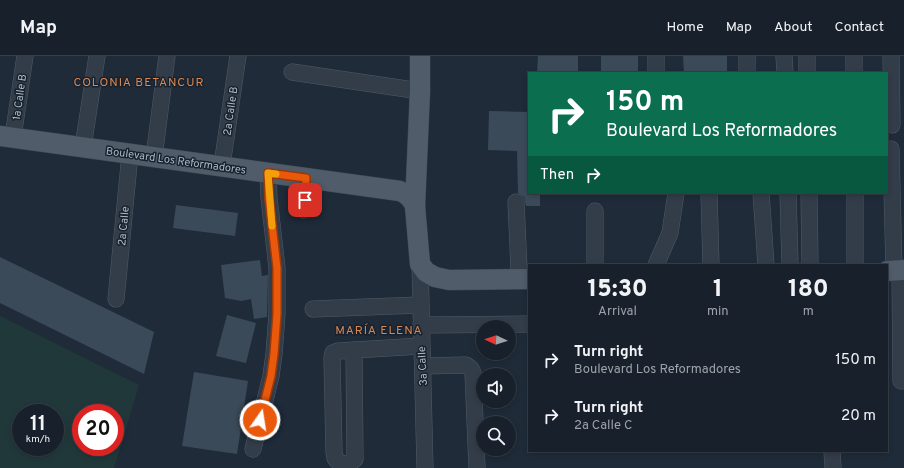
<!DOCTYPE html>
<html lang="en">
<head>
<meta charset="utf-8">
<style>
	body { margin:0; font-family:Overpass,sans-serif; background:#242d37; color:#f1f3f6; height:100vh; display:flex; flex-direction:column; font-size:15px; white-space:nowrap }
	* { box-sizing:border-box; margin:0 }
	p { font-size:13px; color:#9ea3a9 }
	.icon { flex:none; width:22px; height:22px; fill:none; stroke:currentColor; stroke-width:2; stroke-linecap:round; stroke-linejoin:round }
	.map { position:relative; flex:1; overflow:hidden }
	.drawer { position:absolute; left:528px; top:208px; width:360px; height:188px; display:flex; flex-direction:column; background:#17202b; border-radius:0px; box-shadow:0 2px 6px #0003,0 0 0 1px #363e47 }
	.drawer>* { flex:none }
	.top-card { position:absolute; left:528px; top:16px; width:360px; height:122px; border-radius:0px; box-shadow:0 2px 6px #0003,0 0 0 1px #363e47; background:#0b6e4f; color:#fff; overflow:hidden }
	.needle { width:26px; rotate:274deg }
	.buttons { position:absolute; left:476px; top:264px; display:grid; gap:8px }
	.buttons a { display:grid; place-items:center; width:40px; height:40px; border-radius:50%; background:#17202b; box-shadow:0 2px 6px #0003,0 0 0 1px #363e47; font-size:20px }
	.speed { position:absolute; left:12px; top:348px; display:flex; gap:8px; font-size:20px; font-weight:700; text-align:center }
	.speed>* { display:grid; place-content:center; width:52px; height:52px; border-radius:50%; background:#17202b; box-shadow:0 2px 6px #0003,0 0 0 1px #363e47; line-height:1 }
	.speed small { font-size:10px; font-weight:400 }
	.speed .limit { border:6px solid #d22; background:#fff; color:#111 }
	.pin { position:absolute; display:grid; place-items:center; width:34px; height:34px; color:#fff; margin:-17px; border-radius:8px; box-shadow:0 2px 6px #0006 }
	.me { position:absolute; width:44px; margin:-22px; rotate:13deg; stroke-linejoin:round; filter:drop-shadow(0 0 3px #0008) }
	.turn { display:flex; align-items:center; gap:14px; height:84px; padding:0 12px; font-size:18px }
	.turn .icon { width:52px; height:52px; stroke-width:2.5 }
	.turn b { display:block; font-size:28px; line-height:34px }
	.then { display:flex; align-items:center; height:38px; padding:0 12px; background:#0003; gap:8px; font-size:15px }
	.eta { display:flex; justify-content:space-evenly; align-items:center; height:68px; text-align:center }
	.eta b { font-size:24px; font-weight:800; line-height:28px }
	ul { padding:0; list-style:none }
	li { display:flex; align-items:center; gap:12px; height:56px; padding:0 12px }
	li div { flex:1 }
	li b { display:block; font-size:15px }
	li em { font-style:normal }
	header { display:flex; align-items:center; gap:24px; box-sizing:border-box; height:56px; padding:0 20px; background:#17202b; border-bottom:1px solid #363e47 }
	header strong { font-size:19px }
	nav { display:flex; gap:22px; margin-inline-start:auto; font-size:14px }
	.map>svg:first-child { display:block }
</style>
</head>
<body>
<header>
<strong>Map</strong>
<nav><a>Home</a><a>Map</a><a>About</a><a>Contact</a></nav>
</header>
<div class="map">
<svg width="904" height="412" viewBox="0 0 904 412">
	<rect width="100%" height="100%" fill="#1f2b39"/>
	<!-- green -->
	<path fill="#21383a" fill-rule="evenodd" d="M0,260l139,69 -25,83h-114zM21,357h34v34h-34zM81,357h34v34h-34z"/>
	<!-- building -->
	<g fill="#3b4a59">
		<polygon points="538,0 578,0 578,17 537,17"/>
		<rect x="601" y="0" width="37" height="17"/>
		<polygon points="683,0 727,0 727,17 684,17"/>
		<polygon points="489,55 529,56 529,137 540,137 540,150 526,150 524,141 518,137 517,95 488,94"/>
		<polygon points="176,149 238,157 235,180 173,172"/>
		<polygon points="0,201 154,276 144,318 0,247"/>
		<polygon points="260,204 262,220 268,219 267,261 254,263 251,243 241,245 225,242 221,209"/>
		<polygon points="227,259 256,267 246,307 216,300"/>
		<polygon points="194,316 248,325 237,398 182,390"/>
	</g>
	<g fill="none" stroke-linecap="round" stroke-linejoin="round">
		<!-- minor casing -->
		<g stroke="#505b67" stroke-width="17">
			<g id="minor">
				<polyline points="656,0 656,17"/>
				<polyline points="747,0 747,17"/>
				<polyline points="784,0 785,17"/>
				<polyline points="807,0 807,17"/>
				<polyline points="891,0 892,69"/>
				<polyline points="292,16 420,35"/>
				<polyline points="854,17 854,0"/>
				<polyline points="13,81 25,0"/>
				<polyline points="83,91 97,0"/>
				<polyline points="891,93 894,215"/>
				<polyline points="154,101 167,0"/>
				<polyline points="222,109 238,0"/>
				<polyline points="709,137 711,209"/>
				<polyline points="761,137 766,209"/>
				<polyline points="788,137 790,209"/>
				<polyline points="809,137 810,209"/>
				<polyline points="516,146 519,213 518,224"/>
				<polyline points="304,154 306,122"/>
				<polyline points="420,208 425,412"/>
				<polyline points="595,209 595,155"/>
				<polyline points="656,209 670,177 676,137"/>
				<polyline points="855,209 855,137"/>
				<polyline points="900,214 901,325"/>
				<polyline points="116,243 130,98"/>
				<polyline points="313,253 420,249"/>
				<polyline points="421,269 529,268"/>
				<polyline points="354,294 355,403 350,407 340,408 335,402 334,396 332,302 333,297 338,295 421,290"/>
				<polyline points="423,310 466,309 471,313 473,317 477,412"/>
				<polyline points="253,393 271,320 274,298 277,258 277,212 269,142 268,117"/>
				<polyline points="832,395 833,412"/>
			</g>
		</g>
		<!-- major casing -->
		<g stroke="#3c4653" stroke-width="21">
			<g id="major">
				<path d="M0,80l400,55c8,3 12,8 15,15l5,58 6,8 9,5 14,3 80,-1"/>
				<polyline points="415,150 420,35 420,0"/>
				<polyline points="887,215 904,214"/>
			</g>
		</g>
		<!-- minor -->
		<use href="#minor" stroke="#333d49" stroke-width="16"/>
		<!-- major -->
		<use href="#major" stroke="#505c6a" stroke-width="20"/>
	</g>
	<g fill="none" stroke-linecap="round" stroke-linejoin="round">
		<!-- route casing -->
		<g stroke="#983908" stroke-width="10">
			<polyline id="route" points="260,364 271,320 274,298 277,258 277,212 269,142 268,117 306,122 305,144"/>
		</g>
		<!-- route -->
		<use href="#route" stroke="#ea580c" stroke-width="7"/>
		<!-- slow -->
		<polyline stroke="#f59e0b" stroke-width="7" points="272,170 268,117 276,118"/>
	</g>
	<g text-anchor="middle" stroke-width="3" stroke-linejoin="round" paint-order="stroke">
		<!-- street labels -->
		<g font-size="11" fill="#adb8c6" stroke="#18222e">
			<text transform="translate(19 41) rotate(-82)" y="4">1a Calle B</text>
			<text transform="translate(230 55) rotate(-82)" y="4">2a Calle B</text>
			<text transform="translate(176 104) rotate(8)" y="4">Boulevard Los Reformadores</text>
			<text transform="translate(123 170) rotate(-85)" y="4">2a Calle</text>
			<text transform="translate(422 310) rotate(-93)" y="4">3a Calle</text>
		</g>
		<!-- neighbourhood labels -->
		<g font-size="12" letter-spacing="1" fill="#da8754" stroke="#18222e">
			<text x="139" y="30">COLONIA BETANCUR</text>
			<text x="379" y="278">MARÍA ELENA</text>
		</g>
	</g>
</svg>
<div class="buttons">
<a><svg class="needle" viewBox="-14 -14 28 28"><path d="M0-13l5 13h-10z" fill="#e53935"/><path d="M0 13l5-13h-10z" fill="#9ea3a9"/></svg></a>
<a><svg class="icon" aria-label="sound" viewBox="0 0 24 24"><path d="M4 9h4l5-4v14l-5-4H4zM17 9q2 3 0 6"/></svg></a>
<a><svg class="icon" aria-label="search" viewBox="0 0 24 24"><circle cx="10" cy="10" r="6"/><path d="M15 15l6 6"/></svg></a>
</div>
<div class="speed"><div>11<small>km/h</small></div><div class="limit">20</div></div>
<div class="pin" style="left:305px;top:144px;background:#d93025"><svg class="icon" aria-label="arrive" viewBox="0 0 24 24"><path d="M6 21V4h12l-3 4 3 4H6"/></svg></div>
<svg class="me" style="left:260px;top:364px" viewBox="-20 -20 40 40"><circle r="17" fill="#ea580c" stroke="#fff" stroke-width="3"/><path d="M0-11L8 9 0 5-8 9z" fill="#fff"/></svg>
<div class="top-card">
<div class="turn"><svg class="icon" aria-label="right" viewBox="0 0 24 24"><path d="M7 20v-9h11M14 6l5 5-5 5"/></svg><div><b>150 m</b>Boulevard Los Reformadores</div></div>
<div class="then">Then<svg class="icon" aria-label="right" viewBox="0 0 24 24"><path d="M7 20v-9h11M14 6l5 5-5 5"/></svg></div>
</div>
<section class="drawer">
<div class="eta">
<div><b>15:30</b><p>Arrival</p></div>
<div><b>1</b><p>min</p></div>
<div><b>180</b><p>m</p></div>
</div>
<ul>
<li><svg class="icon" aria-label="right" viewBox="0 0 24 24"><path d="M7 20v-9h11M14 6l5 5-5 5"/></svg><div><b>Turn right</b><p>Boulevard Los Reformadores</p></div><em>150 m</em></li>
<li><svg class="icon" aria-label="right" viewBox="0 0 24 24"><path d="M7 20v-9h11M14 6l5 5-5 5"/></svg><div><b>Turn right</b><p>2a Calle C</p></div><em>20 m</em></li>
</ul>
</section>
</div>
</body>
</html>
